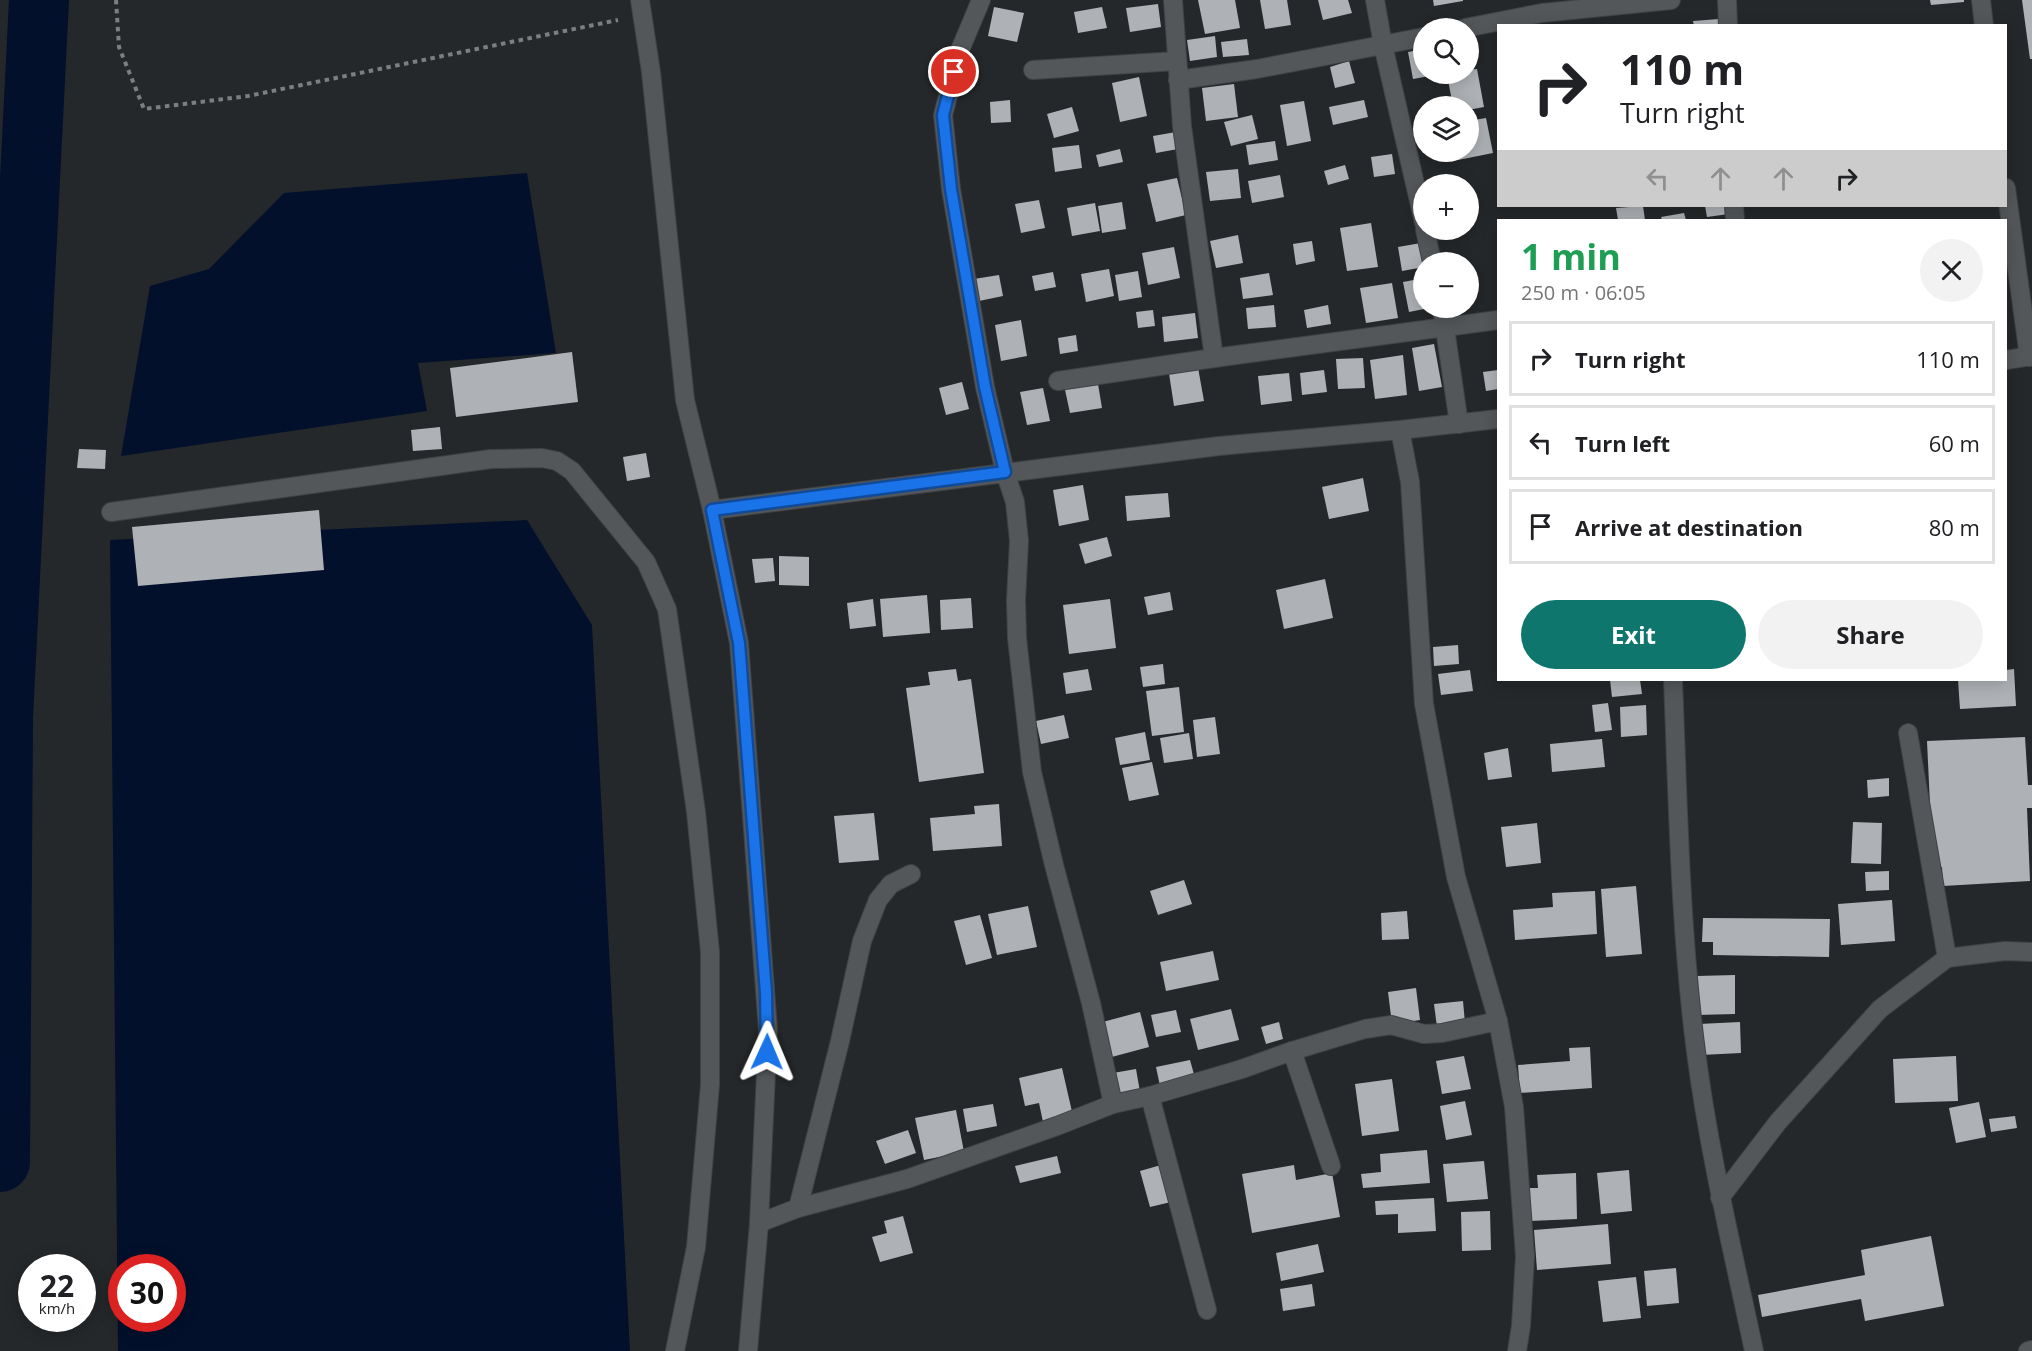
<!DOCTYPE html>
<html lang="en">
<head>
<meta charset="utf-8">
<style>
	body { margin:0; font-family:"Open Sans",sans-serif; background:#f2f2f2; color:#202124; height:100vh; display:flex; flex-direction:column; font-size:22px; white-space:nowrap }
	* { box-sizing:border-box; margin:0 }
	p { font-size:20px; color:#757577 }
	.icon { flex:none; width:33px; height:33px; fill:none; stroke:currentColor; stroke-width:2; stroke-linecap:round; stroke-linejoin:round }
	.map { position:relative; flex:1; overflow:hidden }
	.sheet { position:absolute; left:1497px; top:219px; width:510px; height:462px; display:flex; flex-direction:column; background:#fff; border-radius:0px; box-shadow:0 3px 15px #0003 }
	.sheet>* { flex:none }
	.guide { position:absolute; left:1497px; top:24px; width:510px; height:183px; border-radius:0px; box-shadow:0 3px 15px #0003; background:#fff; color:#202124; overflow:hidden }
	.fabs { position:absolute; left:1413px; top:18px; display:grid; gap:12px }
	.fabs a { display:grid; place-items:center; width:66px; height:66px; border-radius:50%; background:#fff; box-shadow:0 3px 15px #0003; font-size:30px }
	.speed { position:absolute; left:18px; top:1254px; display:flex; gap:12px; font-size:30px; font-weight:700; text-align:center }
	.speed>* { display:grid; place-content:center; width:78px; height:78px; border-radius:50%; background:#fff; box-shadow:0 3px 15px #0003; line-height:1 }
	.speed small { font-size:15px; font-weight:400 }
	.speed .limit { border:9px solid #d22; background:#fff; color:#111 }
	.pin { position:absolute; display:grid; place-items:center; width:51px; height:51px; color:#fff; margin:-26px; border:3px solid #fff; border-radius:50%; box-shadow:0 2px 6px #0007 }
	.me { position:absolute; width:66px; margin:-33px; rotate:1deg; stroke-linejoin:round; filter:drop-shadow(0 0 4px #0008) }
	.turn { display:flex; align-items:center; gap:21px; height:126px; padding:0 24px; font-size:27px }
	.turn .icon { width:78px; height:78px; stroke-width:2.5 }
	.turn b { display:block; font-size:42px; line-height:51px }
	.lanes { display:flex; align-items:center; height:57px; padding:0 24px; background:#0003; justify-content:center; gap:30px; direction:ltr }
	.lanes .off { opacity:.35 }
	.round { display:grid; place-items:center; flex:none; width:63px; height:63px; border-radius:32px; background:#f2f2f2 }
	.summary { display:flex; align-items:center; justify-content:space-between; height:102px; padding:0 24px }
	h1 { font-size:36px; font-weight:700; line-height:45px; color:#1e9e55 }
	.action { display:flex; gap:12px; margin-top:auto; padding:12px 24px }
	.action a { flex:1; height:69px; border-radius:36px; background:#0f766e; color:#fff; font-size:24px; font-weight:700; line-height:69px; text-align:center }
	.action a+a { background:#f2f2f2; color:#202124 }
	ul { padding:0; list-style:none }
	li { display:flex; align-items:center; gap:18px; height:75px; margin:0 12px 9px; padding:0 12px; border:3px solid #e0e0e0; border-radius:0px }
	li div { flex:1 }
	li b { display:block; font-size:22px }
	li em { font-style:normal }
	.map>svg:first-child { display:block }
</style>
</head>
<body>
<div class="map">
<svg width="2032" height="1351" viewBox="0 0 2032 1351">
	<rect width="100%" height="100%" fill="#25282a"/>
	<!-- water -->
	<g fill="#02102c" fill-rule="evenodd">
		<polygon points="527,173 556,353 418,363 427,411 121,456 150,286 209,269 284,193"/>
		<path d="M527,520l65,105 38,726h-512l-8,-811zM122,1268h50v50h-50z"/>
	</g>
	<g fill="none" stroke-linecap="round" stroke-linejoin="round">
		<!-- stream -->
		<polyline stroke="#02102c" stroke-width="10" points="0,989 2,990"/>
		<!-- river -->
		<polyline stroke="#02102c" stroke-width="60" points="0,1162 3,717 39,0"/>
	</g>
	<!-- building -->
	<g fill="#aeb2b6">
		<polygon points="1198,0 1235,0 1240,28 1205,34"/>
		<polygon points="1260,0 1287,0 1291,25 1265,29"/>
		<polygon points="1318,0 1348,0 1352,13 1323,20"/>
		<polygon points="1433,0 1463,0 1463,1 1434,6"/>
		<polygon points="1930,0 1964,0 1964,2 1931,5"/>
		<polygon points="2022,0 2032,0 2032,59 2030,59"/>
		<polygon points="1158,4 1161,27 1130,32 1126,8"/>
		<polygon points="994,7 1024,13 1017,42 988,36"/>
		<polygon points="1102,7 1107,28 1078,33 1074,12"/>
		<polygon points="1719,19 1720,26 1694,26 1693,21"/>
		<polygon points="1215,36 1217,57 1190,61 1187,40"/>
		<polygon points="1247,39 1249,55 1223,57 1221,42"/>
		<polygon points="1424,49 1424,74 1435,75 1413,79 1408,52"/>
		<polygon points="1349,61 1355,83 1335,88 1330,67"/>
		<polygon points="1477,69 1484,107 1468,110 1468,106 1453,106 1447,75 1468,74 1468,70"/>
		<polygon points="1139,77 1147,116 1120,122 1112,83"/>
		<polygon points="1234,84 1238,117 1206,121 1202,88"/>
		<polygon points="1010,100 1011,122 991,123 990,102"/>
		<polygon points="1364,100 1368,117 1333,125 1329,107"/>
		<polygon points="1304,101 1311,141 1287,146 1280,105"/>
		<polygon points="1072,107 1079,131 1054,138 1047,114"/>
		<polygon points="1252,115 1258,139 1231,146 1224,122"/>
		<polygon points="1486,118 1493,153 1453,161 1452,152 1468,152 1468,121"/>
		<polygon points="1176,132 1178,149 1156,153 1153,136"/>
		<polygon points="1275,141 1278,160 1249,165 1246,145"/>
		<polygon points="1079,145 1082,168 1055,172 1052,148"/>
		<polygon points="1120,149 1123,162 1099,167 1096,155"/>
		<polygon points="1392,154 1395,174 1374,177 1371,157"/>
		<polygon points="1345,165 1349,179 1328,185 1324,171"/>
		<polygon points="1238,169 1241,198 1210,201 1206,172"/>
		<polygon points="1280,175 1284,197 1252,203 1248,181"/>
		<polygon points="1177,178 1186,215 1156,222 1147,184"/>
		<polygon points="1039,200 1045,228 1021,233 1015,204"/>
		<polygon points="1122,202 1126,229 1102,233 1098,206"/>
		<polygon points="1095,203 1100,231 1072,236 1067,208"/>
		<polygon points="1643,206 1645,220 1618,220 1616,208"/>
		<polygon points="1705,206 1728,206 1729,214 1707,217"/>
		<polygon points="1684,213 1686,220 1662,220 1661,217"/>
		<polygon points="1371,223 1378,267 1347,271 1340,228"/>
		<polygon points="1238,235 1243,263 1216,268 1210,241"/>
		<polygon points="1312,241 1315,261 1296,265 1293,244"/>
		<polygon points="1421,243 1424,267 1402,271 1398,247"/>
		<polygon points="1174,247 1180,278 1148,285 1142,253"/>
		<polygon points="1109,269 1114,296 1086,302 1081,274"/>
		<polygon points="1138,271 1142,297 1119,301 1115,275"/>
		<polygon points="1053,272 1056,287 1035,291 1032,276"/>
		<polygon points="1269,273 1273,295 1243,299 1240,278"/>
		<polygon points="999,275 1003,296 979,301 974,279"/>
		<polygon points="1424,278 1424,309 1409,312 1403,282"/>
		<polygon points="1392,283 1398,318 1366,323 1360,288"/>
		<polygon points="1274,305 1276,327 1248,329 1246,308"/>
		<polygon points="1328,305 1331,324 1307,328 1304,310"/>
		<polygon points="1153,310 1155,326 1138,328 1136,312"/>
		<polygon points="1195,313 1198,338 1164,342 1162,317"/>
		<polygon points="1021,320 1027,356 1001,361 995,325"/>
		<polygon points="1076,335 1078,351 1060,354 1058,338"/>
		<polygon points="1434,344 1442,387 1419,391 1412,348"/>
		<polygon points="572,352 578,402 456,417 450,368"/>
		<polygon points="1403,355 1407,395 1375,399 1370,360"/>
		<polygon points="1363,358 1365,388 1338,389 1336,359"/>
		<polygon points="1197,362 1204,401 1174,406 1168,367"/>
		<polygon points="1324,370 1327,392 1302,395 1300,373"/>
		<polygon points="1498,370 1498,389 1486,391 1483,372"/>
		<polygon points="1289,373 1292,401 1261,405 1258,376"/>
		<polygon points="1097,378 1102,408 1070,413 1064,385"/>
		<polygon points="962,382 969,409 946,415 939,388"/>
		<polygon points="1043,388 1050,421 1027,425 1020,392"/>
		<polygon points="440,427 442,449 413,451 411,430"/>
		<polygon points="79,449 106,450 105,469 77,468"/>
		<polygon points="646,453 650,477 627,481 623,457"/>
		<polygon points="1363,478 1369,511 1329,519 1322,487"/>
		<polygon points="1083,485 1089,520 1059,526 1053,490"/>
		<polygon points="1168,493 1170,517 1127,521 1125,496"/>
		<polygon points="319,510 324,570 138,586 132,527"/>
		<polygon points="1107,537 1112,556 1085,564 1079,544"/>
		<polygon points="779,556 809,557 809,586 779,585"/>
		<polygon points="773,558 775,581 755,583 752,559"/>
		<polygon points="1325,579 1333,618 1284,629 1276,590"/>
		<polygon points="1170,592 1173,610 1148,615 1144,597"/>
		<polygon points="927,595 930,633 883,637 880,599"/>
		<polygon points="971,598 973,628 941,630 940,600"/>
		<polygon points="873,599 876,626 850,629 847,603"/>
		<polygon points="1110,599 1116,648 1069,654 1063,605"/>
		<polygon points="1458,645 1459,664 1434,666 1433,647"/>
		<polygon points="1163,664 1165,684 1143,687 1140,667"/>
		<polygon points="956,669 958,681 971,679 984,773 919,782 906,688 930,685 928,672"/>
		<polygon points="1088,669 1092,690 1066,694 1063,673"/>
		<polygon points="2014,669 2016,706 1960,709 1958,680 2006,680 2006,670"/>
		<polygon points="1470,670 1473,691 1441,695 1438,674"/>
		<polygon points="1610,680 1640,680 1642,694 1612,697"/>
		<polygon points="1179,687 1184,732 1152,736 1146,691"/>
		<polygon points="1608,703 1612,730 1595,732 1592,705"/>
		<polygon points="1646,705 1647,735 1621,737 1620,707"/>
		<polygon points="1064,715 1069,738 1041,744 1036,721"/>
		<polygon points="1215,717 1220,754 1197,757 1193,720"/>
		<polygon points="1145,732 1150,760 1120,765 1115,738"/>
		<polygon points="1189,733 1193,759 1164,763 1160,738"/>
		<polygon points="2025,737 2028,785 2032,785 2032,808 2027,808 2030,881 1943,886 1942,867 1933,868 1927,741"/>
		<polygon points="1602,739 1605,767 1552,772 1550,744"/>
		<polygon points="1508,748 1512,777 1488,780 1484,753"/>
		<polygon points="1152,762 1159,795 1129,801 1122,768"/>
		<polygon points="1889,778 1889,796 1868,798 1867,780"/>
		<polygon points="999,804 1002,846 933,851 930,818 975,814 974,806"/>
		<polygon points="874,813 879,860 839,863 834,816"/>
		<polygon points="1853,822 1882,823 1881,864 1851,863"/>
		<polygon points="1537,823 1541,863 1506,867 1501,827"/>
		<polygon points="1889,871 1889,890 1866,891 1865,872"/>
		<polygon points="1184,880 1192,904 1158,915 1150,891"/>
		<polygon points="1636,886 1642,954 1606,957 1601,889"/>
		<polygon points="1595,891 1597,934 1515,940 1513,910 1553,907 1552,893"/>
		<polygon points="1892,900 1895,941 1841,945 1838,904"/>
		<polygon points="1028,906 1037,947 997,955 988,914"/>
		<polygon points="1407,911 1409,939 1382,940 1381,913"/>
		<polygon points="980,915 992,958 966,965 954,921"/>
		<polygon points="1703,918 1830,919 1829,957 1713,955 1713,942 1702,942"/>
		<polygon points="1213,951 1219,980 1166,991 1160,962"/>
		<polygon points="1735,975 1735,1014 1697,1015 1697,976"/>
		<polygon points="1416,988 1420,1020 1392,1024 1388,992"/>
		<polygon points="1463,1001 1465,1023 1437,1027 1434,1004"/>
		<polygon points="1231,1009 1239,1040 1198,1050 1190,1019"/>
		<polygon points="1176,1010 1181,1032 1156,1037 1151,1015"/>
		<polygon points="1140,1012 1149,1047 1108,1058 1099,1023"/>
		<polygon points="1279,1022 1283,1039 1266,1044 1261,1027"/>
		<polygon points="1740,1022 1741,1053 1701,1055 1699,1024"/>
		<polygon points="1590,1047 1592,1088 1520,1093 1518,1065 1570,1061 1569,1048"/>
		<polygon points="1464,1056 1471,1089 1442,1094 1436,1061"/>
		<polygon points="1956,1056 1958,1101 1895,1103 1893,1059"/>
		<polygon points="1190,1060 1195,1078 1160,1086 1156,1067"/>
		<polygon points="1062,1068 1073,1116 1043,1122 1039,1103 1025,1106 1019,1078"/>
		<polygon points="1136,1069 1140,1092 1117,1096 1113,1073"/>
		<polygon points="1392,1079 1399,1131 1362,1136 1355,1084"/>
		<polygon points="1465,1101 1472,1135 1446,1140 1440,1106"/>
		<polygon points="1979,1102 1986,1137 1956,1143 1949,1108"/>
		<polygon points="993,1104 997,1126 967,1132 963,1109"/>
		<polygon points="956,1110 964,1152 924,1160 915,1118"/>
		<polygon points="2015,1116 2017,1128 1991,1132 1989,1119"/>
		<polygon points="908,1130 916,1153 885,1164 876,1141"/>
		<polygon points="1427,1150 1430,1183 1363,1188 1361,1174 1381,1172 1380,1154"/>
		<polygon points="1057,1156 1061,1173 1020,1183 1015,1166"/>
		<polygon points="1484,1161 1488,1199 1447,1202 1443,1164"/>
		<polygon points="1161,1165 1171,1202 1150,1207 1140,1171"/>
		<polygon points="1294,1165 1296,1180 1332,1173 1340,1217 1252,1233 1242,1174"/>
		<polygon points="1629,1170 1632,1211 1601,1214 1597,1173"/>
		<polygon points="1576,1173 1577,1219 1530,1221 1528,1188 1538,1188 1537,1175"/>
		<polygon points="1434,1198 1436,1231 1398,1233 1398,1214 1376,1215 1375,1201"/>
		<polygon points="1490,1211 1491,1250 1462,1251 1461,1212"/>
		<polygon points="903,1216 913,1253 880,1262 872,1237 887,1233 884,1221"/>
		<polygon points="1608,1224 1611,1264 1537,1270 1534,1230"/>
		<polygon points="1931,1236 1944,1306 1865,1321 1861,1299 1762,1317 1758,1295 1865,1275 1861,1250"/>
		<polygon points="1318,1244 1324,1272 1281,1281 1276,1253"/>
		<polygon points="1676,1268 1679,1303 1647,1306 1644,1271"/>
		<polygon points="1636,1277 1641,1318 1603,1322 1598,1281"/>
		<polygon points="1312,1284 1315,1306 1283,1311 1280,1289"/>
	</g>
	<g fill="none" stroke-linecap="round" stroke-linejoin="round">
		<!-- minor casing -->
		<g stroke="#404245" stroke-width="20">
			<g id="minor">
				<polyline points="640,0 651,72 685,400 712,510 739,643 768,1030 759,1223 748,1351"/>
				<polyline points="981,0 960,50 943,115 951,189 985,387 1005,472 1015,502 1019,541 1016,600 1017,638 1032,772 1054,865 1091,1003 1113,1104"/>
				<polyline points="1173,0 1182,126 1214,358"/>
				<polyline points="1375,0 1383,45 1424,223"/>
				<polyline points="1727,0 1728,26"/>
				<polyline points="1981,0 1984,26"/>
				<polyline points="1465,28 1542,13 1671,0"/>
				<polyline points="1033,70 1177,61"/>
				<polyline points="1178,80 1257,69 1424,37"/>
				<polyline points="2006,188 2029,357"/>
				<polyline points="1734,206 1735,220"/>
				<polyline points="1425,230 1432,262"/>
				<polyline points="1442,308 1459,424"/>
				<polyline points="2006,360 2032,356"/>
				<polyline points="1058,381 1214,358 1498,320"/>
				<polyline points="1400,430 1410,482 1424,704 1456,877 1498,1021 1514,1107 1525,1256 1521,1326 1517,1351"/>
				<polyline points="712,510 1219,446 1400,430 1498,419"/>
				<polyline points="111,512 491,459 542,458 557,461 572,471 646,562 667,609 696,812 710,952 710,1085 696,1247 675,1351"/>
				<path d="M1673,680c5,123 7,249 23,372 13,101 37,200 58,299"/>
				<polyline points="1947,958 2005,951 2032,952"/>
				<polyline points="1292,1051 1331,1166"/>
				<polyline points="1150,1096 1207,1310"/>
				<polyline points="1720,1198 1778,1122 1880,1009 1947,958 1908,733"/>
				<polyline points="798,1208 840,1041 862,941 878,900 891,884 911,874"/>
				<polyline points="759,1223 798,1208 907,1179 1057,1126 1113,1104 1150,1096 1242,1069 1292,1051 1365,1029 1391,1025 1424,1034 1442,1033 1498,1021"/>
				<polyline points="2028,1351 2032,1350"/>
			</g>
		</g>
		<!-- path -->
		<polyline stroke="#7c7f81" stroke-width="4" stroke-dasharray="4.5 4.5" stroke-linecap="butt" points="116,0 119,47 144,109 248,96 618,20"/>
		<!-- minor -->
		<use href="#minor" stroke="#54575a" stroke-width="18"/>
	</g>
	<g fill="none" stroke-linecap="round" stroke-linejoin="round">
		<!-- route casing -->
		<g stroke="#114b97" stroke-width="15">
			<polyline id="route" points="767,1052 766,993 739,643 712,510 1005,472 985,387 951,189 943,115 954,72"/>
		</g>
		<!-- route -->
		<use href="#route" stroke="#1a73e8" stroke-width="10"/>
	</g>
</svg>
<div class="fabs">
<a><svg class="icon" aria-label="search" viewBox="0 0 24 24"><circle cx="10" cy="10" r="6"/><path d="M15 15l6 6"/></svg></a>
<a><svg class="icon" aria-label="layers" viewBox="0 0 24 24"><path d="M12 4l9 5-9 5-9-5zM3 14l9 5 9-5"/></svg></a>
<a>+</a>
<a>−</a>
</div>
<div class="speed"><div>22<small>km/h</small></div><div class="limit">30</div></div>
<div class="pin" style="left:954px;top:72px;background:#d93025"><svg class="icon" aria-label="arrive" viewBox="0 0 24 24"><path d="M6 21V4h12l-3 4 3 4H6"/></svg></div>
<svg class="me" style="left:767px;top:1052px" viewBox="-20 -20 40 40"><path d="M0-17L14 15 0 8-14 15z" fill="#1a73e8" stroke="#fff" stroke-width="4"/></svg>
<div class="guide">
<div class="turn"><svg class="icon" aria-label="right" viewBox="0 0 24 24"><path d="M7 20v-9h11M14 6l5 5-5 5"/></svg><div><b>110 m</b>Turn right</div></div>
<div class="lanes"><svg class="icon off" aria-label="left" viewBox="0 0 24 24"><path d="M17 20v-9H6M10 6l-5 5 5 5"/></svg><svg class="icon off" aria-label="ahead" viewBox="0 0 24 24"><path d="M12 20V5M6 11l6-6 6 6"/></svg><svg class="icon off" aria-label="ahead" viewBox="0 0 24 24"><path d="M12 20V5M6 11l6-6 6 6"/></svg><svg class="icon" aria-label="right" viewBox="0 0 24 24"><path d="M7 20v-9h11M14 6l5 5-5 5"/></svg></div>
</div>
<section class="sheet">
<div class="summary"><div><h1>1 min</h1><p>250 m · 06:05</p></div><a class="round"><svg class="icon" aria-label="close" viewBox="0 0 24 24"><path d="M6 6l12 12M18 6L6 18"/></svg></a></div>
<ul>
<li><svg class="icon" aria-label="right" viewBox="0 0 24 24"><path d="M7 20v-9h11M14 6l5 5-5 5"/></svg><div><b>Turn right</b></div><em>110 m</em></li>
<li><svg class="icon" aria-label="left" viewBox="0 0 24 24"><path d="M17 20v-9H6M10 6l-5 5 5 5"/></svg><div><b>Turn left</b></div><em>60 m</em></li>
<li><svg class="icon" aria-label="arrive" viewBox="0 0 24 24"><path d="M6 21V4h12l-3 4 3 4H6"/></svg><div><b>Arrive at destination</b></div><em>80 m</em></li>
</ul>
<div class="action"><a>Exit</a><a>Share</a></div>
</section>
</div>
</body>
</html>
